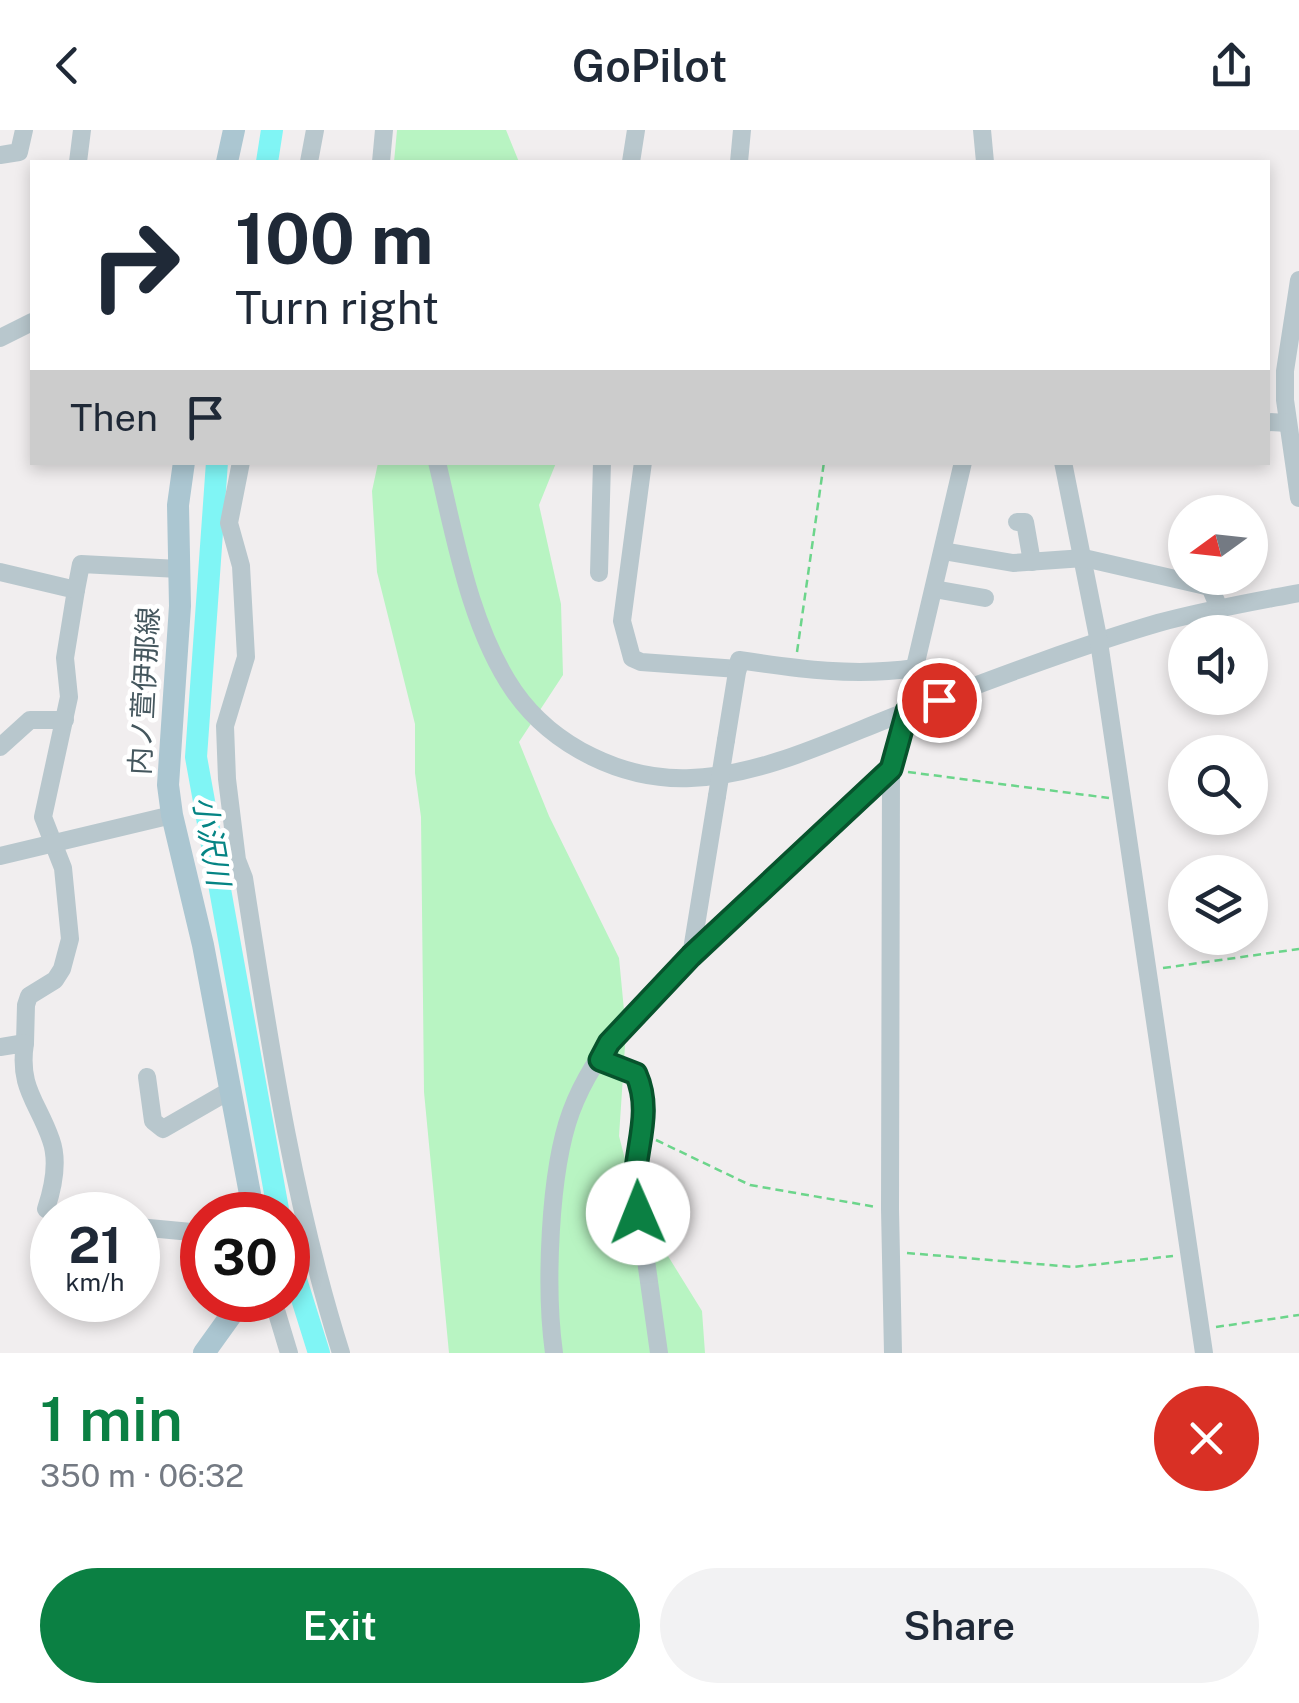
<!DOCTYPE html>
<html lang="en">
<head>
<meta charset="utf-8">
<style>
	body { margin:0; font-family:"Public Sans","Noto Sans JP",sans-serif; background:#f2f2f3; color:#1f2937; height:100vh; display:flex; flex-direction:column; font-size:38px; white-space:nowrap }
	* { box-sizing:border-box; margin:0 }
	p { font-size:32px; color:#747a83 }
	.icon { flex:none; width:55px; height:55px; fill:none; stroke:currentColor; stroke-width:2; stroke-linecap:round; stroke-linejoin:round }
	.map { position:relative; height:1223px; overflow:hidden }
	.sheet { display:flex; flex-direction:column; background:#fff; flex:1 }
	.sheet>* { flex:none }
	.guide { position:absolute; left:30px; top:30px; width:1240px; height:305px; border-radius:0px; box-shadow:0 5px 15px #0003; background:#fff; color:#1f2937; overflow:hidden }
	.needle { width:65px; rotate:255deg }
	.fabs { position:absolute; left:1168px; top:365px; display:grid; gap:20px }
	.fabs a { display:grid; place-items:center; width:100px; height:100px; border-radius:50%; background:#fff; box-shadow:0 5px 15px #0003; font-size:50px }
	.speed { position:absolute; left:30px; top:1062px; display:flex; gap:20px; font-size:50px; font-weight:700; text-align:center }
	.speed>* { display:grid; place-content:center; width:130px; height:130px; border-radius:50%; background:#fff; box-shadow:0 5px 15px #0003; line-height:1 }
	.speed small { font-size:25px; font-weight:400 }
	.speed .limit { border:15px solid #d22; background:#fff; color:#111 }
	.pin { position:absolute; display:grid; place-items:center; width:85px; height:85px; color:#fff; margin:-42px; border:5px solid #fff; border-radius:50%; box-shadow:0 2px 10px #0007 }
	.me { position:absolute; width:110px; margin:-55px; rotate:359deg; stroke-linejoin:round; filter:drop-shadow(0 0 8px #0008) }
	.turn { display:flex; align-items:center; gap:35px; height:210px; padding:0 40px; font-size:45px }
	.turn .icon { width:130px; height:130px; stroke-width:2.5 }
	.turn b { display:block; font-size:70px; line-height:85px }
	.then { display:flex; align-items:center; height:95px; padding:0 40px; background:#0003; gap:20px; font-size:38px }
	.round { display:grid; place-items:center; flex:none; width:105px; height:105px; border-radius:52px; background:#f2f2f3 }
	.headline { display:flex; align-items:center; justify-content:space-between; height:170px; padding:0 40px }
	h1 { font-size:60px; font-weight:600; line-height:75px; color:#0b8043 }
	.cta { display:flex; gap:20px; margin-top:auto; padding:20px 40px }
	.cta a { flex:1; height:115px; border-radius:60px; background:#0b8043; color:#fff; font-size:40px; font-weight:600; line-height:115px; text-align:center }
	.cta a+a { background:#f2f2f3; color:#1f2937 }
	header { display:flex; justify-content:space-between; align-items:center; height:130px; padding:0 40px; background:#fff; font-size:45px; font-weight:600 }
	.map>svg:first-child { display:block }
</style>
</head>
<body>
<header><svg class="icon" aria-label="back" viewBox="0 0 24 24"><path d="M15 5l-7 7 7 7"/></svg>GoPilot<svg class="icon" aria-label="share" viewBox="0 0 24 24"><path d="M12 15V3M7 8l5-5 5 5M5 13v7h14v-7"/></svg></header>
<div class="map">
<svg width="1299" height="1223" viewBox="0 0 1299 1223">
	<rect width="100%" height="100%" fill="#f1eeef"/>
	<!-- green -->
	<g fill="#b8f4c2">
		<polygon points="397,0 506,0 519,32 394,32"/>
		<polygon points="378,333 556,333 539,375 561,474 563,545 519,612 549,686 619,828 626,901 619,1006 637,1076 702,1181 705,1223 449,1223 424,962 421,687 415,643 415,594 377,442 372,361"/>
	</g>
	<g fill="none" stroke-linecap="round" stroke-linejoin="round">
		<!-- river -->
		<g stroke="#80f5f5" stroke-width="22">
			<polyline points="267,32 272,0"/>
			<polyline points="217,332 196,627 279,1085"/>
			<polyline points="288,1124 319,1223"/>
		</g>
		<!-- path -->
		<g stroke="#6cd58b" stroke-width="2.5" stroke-dasharray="8 5" stroke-linecap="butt">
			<polyline points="797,522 824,332"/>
			<polyline points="908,642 1109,668"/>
			<polyline points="1163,838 1299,819"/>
			<polyline points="656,1010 750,1055 876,1077"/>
			<polyline points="907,1123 1073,1137 1173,1126"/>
			<polyline points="1216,1197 1299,1185"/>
		</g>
		<!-- minor -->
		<g stroke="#b8c7cd" stroke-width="18">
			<polyline points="982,0 985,32"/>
			<polyline points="0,25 19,22 24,0"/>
			<polyline points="78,32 82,0"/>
			<polyline points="309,32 315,0"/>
			<polyline points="381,32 384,0"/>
			<polyline points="631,32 636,0"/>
			<polyline points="739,32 742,0"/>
			<polyline points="1299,150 1285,241 1285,270 1299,368"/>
			<polyline points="0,208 32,192"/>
			<polyline points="1268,292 1288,293"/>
			<path d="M241,332l-12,61 12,43 5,91 -21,69 2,53 10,81 7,18c25,161 48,320 97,475"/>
			<path d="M437,332c18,75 33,165 77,229 39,56 110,90 177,87 75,-3 148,-41 217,-67 82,-31 165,-63 250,-88 47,-13 94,-21 141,-30"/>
			<polyline points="643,332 622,491 632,528 641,532 738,539"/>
			<polyline points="1063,332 1099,512 1204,1223"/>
			<polyline points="1017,392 1025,392 1032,432"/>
			<polyline points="943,421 1013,433 1084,428 1210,457 1219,478"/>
			<polyline points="0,442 76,460 65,528 69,567 43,687 63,738 70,809 62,839 55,850 29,866 26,875 25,913"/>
			<polyline points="599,443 602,332"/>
			<polyline points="934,459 985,468"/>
			<polyline points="76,460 81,434 179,439"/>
			<path d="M726,610l13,-80c60,9 116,17 176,8"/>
			<polyline points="0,617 30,590 65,590"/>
			<polyline points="0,726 172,685"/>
			<polyline points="691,826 717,666"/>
			<path d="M0,917l25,-4c-7,45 13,59 26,97 8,22 2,48 -5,69l10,6"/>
			<polyline points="600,930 636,944 645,976 635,1052 659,1223"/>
			<polyline points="147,947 153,991 163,999 229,961"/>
			<polyline points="138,1097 202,1103"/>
			<polyline points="273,1170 289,1223"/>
			<path d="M554,1223c-9,-64 -5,-181 17,-241 30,-81 103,-140 164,-197 52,-49 104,-97 156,-146"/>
			<polyline points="893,1223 890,1079 891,639 963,332"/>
		</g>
		<!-- major -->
		<g stroke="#abc6d1" stroke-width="22">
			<polyline points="227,32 234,0"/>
			<polyline points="184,332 178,375 180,476 168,655 172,685 203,815 254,1085"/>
			<polyline points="204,1223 242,1170"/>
		</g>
		<!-- minor-bridge -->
		<polyline stroke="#b8c7cd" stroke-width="18" points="717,666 726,610"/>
	</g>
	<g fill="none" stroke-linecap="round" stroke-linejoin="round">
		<!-- route casing -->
		<g stroke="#07532c" stroke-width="25">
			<path id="route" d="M638,1083c-1,-11 -3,-22 -3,-33 2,-37 17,-70 1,-106l-36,-14 9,-17 82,-87 200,-187 16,-58 32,-11"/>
		</g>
		<!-- route -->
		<use href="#route" stroke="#0b8043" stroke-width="18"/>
	</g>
	<g text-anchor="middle" stroke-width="9" stroke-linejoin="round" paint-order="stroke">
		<!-- street labels -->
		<g font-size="28" fill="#45575e" stroke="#fff">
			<text transform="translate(144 561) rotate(-87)" y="10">内ノ萱伊那線</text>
		</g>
		<!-- water labels -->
		<g font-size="30" font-style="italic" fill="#058484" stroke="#fff">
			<text transform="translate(211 711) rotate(80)" y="10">小沢川</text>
		</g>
	</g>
</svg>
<div class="fabs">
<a><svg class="needle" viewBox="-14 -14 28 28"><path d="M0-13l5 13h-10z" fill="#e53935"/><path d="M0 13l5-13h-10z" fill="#747a83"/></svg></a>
<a><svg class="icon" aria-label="sound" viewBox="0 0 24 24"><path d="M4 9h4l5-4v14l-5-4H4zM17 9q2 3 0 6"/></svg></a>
<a><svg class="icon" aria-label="search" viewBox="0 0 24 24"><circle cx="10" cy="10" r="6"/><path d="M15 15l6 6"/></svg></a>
<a><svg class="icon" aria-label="layers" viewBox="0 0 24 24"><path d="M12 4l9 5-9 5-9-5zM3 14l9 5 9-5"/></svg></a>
</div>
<div class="speed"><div>21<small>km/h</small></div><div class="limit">30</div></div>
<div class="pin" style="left:939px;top:570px;background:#d93025"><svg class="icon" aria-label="arrive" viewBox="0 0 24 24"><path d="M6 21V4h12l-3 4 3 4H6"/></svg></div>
<svg class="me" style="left:638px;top:1083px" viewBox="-20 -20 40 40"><circle r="19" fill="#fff"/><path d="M0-13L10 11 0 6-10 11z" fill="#0b8043"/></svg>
<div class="guide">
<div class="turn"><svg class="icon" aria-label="right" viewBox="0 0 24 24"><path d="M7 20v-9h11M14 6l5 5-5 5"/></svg><div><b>100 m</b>Turn right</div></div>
<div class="then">Then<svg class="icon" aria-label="arrive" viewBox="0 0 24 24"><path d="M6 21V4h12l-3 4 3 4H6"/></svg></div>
</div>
</div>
<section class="sheet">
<div class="headline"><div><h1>1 min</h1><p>350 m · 06:32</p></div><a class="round" style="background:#d93025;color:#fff"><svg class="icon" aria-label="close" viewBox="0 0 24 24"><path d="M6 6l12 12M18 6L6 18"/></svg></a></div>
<div class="cta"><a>Exit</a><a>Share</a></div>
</section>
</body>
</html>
